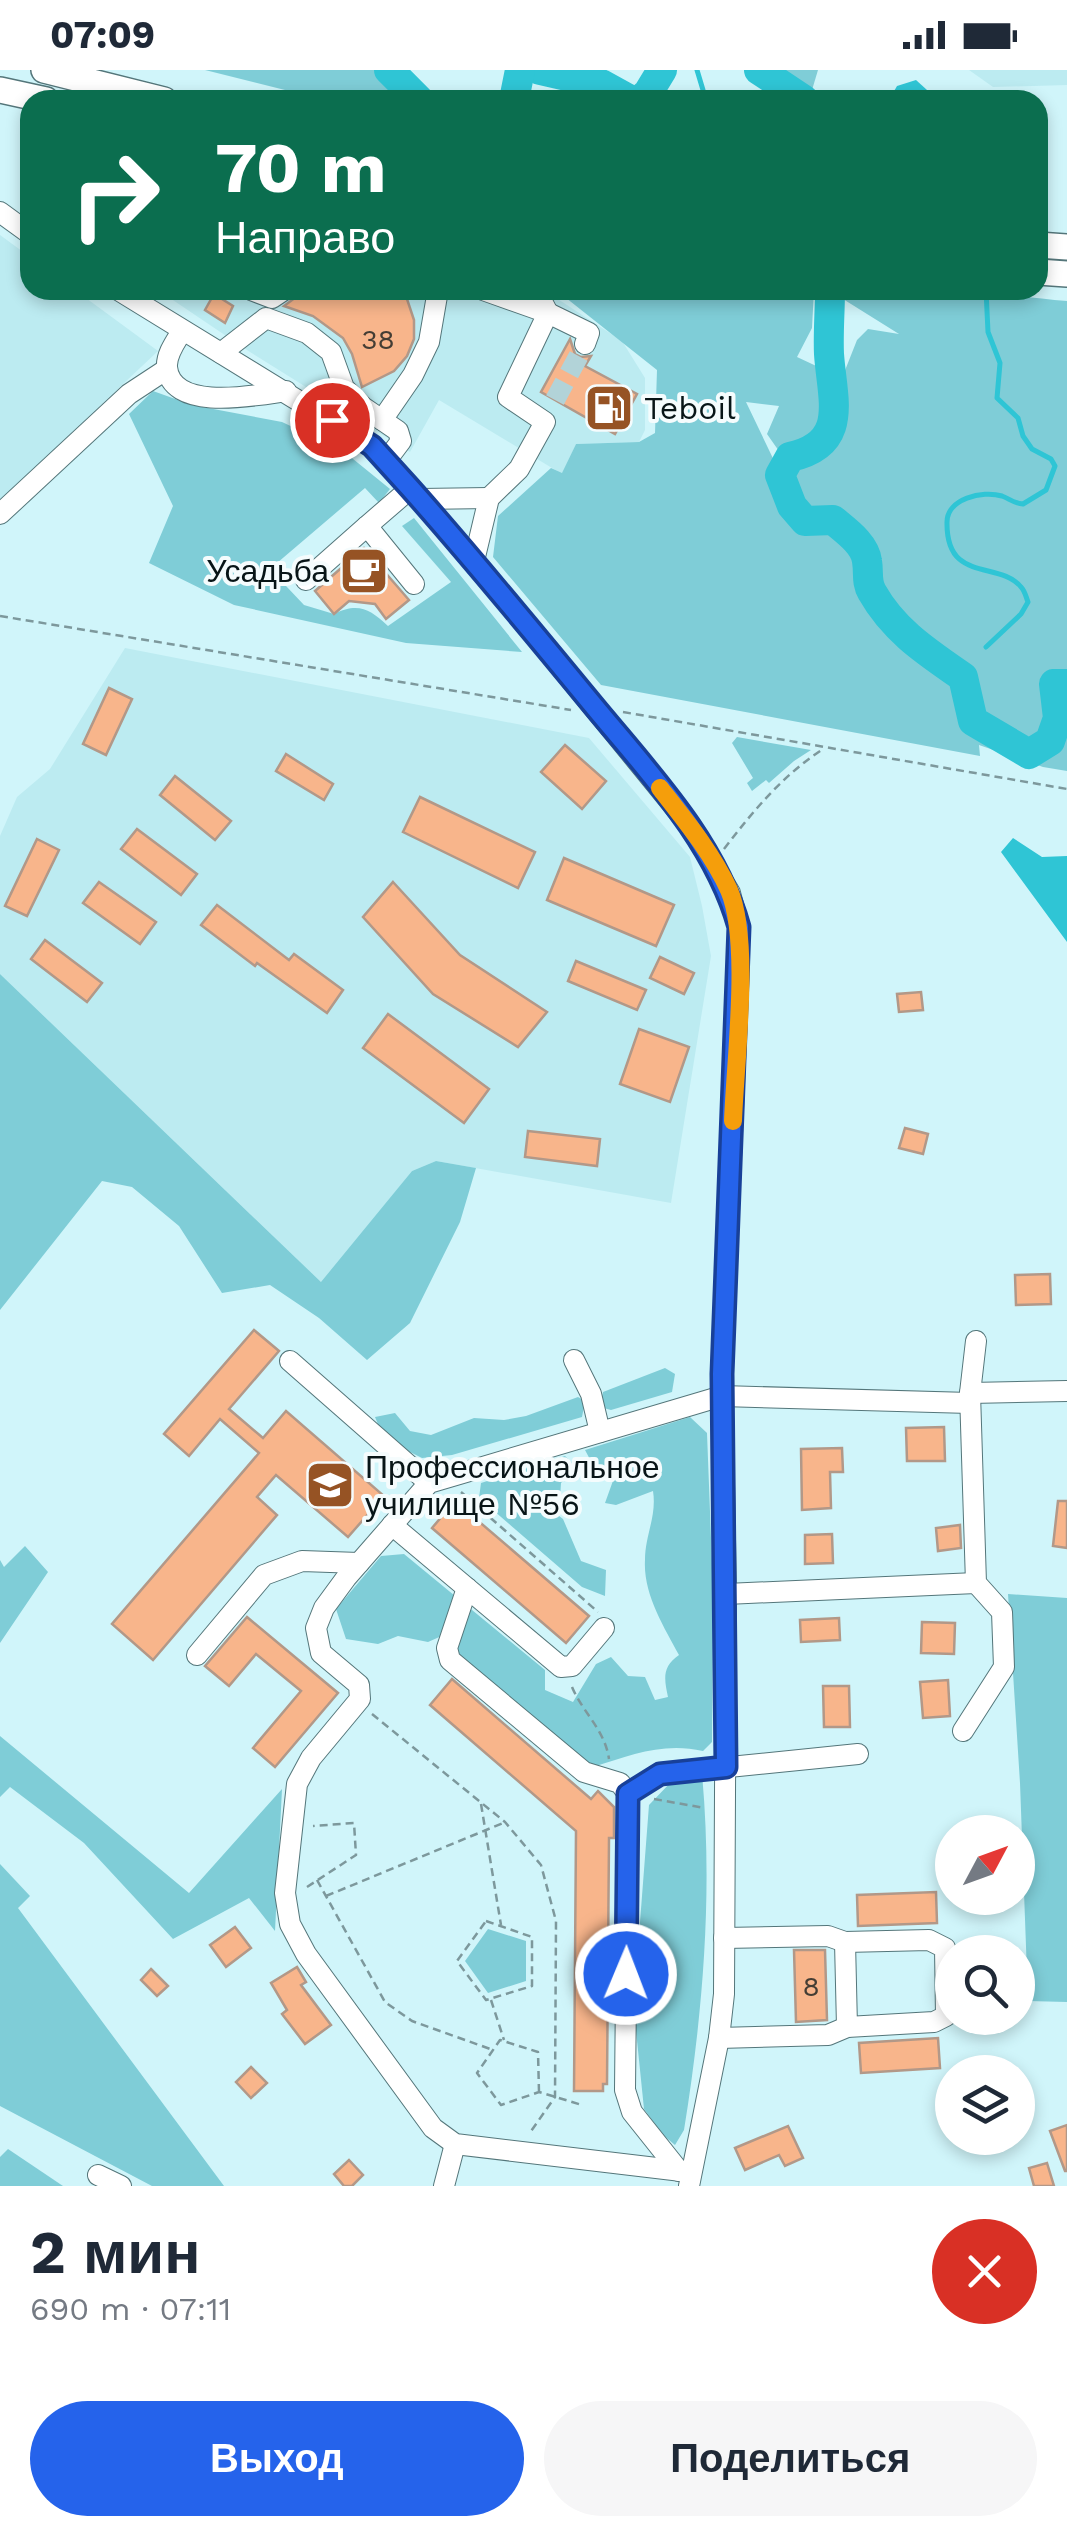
<!DOCTYPE html>
<html lang="ru">
<head>
<meta charset="utf-8">
<style>
	body { margin:0; font-family:"Work Sans",sans-serif; background:#f6f6f7; color:#1f2937; height:100vh; display:flex; flex-direction:column; font-size:38px; white-space:nowrap }
	* { box-sizing:border-box; margin:0 }
	p { font-size:32px; color:#747a83 }
	.icon { flex:none; width:55px; height:55px; fill:none; stroke:currentColor; stroke-width:2; stroke-linecap:round; stroke-linejoin:round }
	.map { position:relative; height:2116px; overflow:hidden }
	.sheet { display:flex; flex-direction:column; background:#fff; flex:1 }
	.sheet>* { flex:none }
	.hud { position:absolute; left:20px; top:20px; width:1028px; height:210px; border-radius:30px; box-shadow:0 5px 15px #0003; background:#0b6e4f; color:#fff; overflow:hidden }
	.needle { width:65px; rotate:49deg }
	.tools { position:absolute; left:935px; top:1745px; display:grid; gap:20px }
	.tools a { display:grid; place-items:center; width:100px; height:100px; border-radius:50%; background:#fff; box-shadow:0 5px 15px #0003; font-size:50px }
	.pin { position:absolute; display:grid; place-items:center; width:85px; height:85px; color:#fff; margin:-42px; border:5px solid #fff; border-radius:50%; box-shadow:0 2px 10px #0007 }
	.me { position:absolute; width:110px; margin:-55px; rotate:1deg; stroke-linejoin:round; filter:drop-shadow(0 0 8px #0008) }
	.turn { display:flex; align-items:center; gap:35px; height:210px; padding:0 30px; font-size:45px }
	.turn .icon { width:130px; height:130px; stroke-width:2.5 }
	.turn b { display:block; font-size:70px; line-height:85px }
	.round { display:grid; place-items:center; flex:none; width:105px; height:105px; border-radius:52px; background:#f6f6f7 }
	.summary { display:flex; align-items:center; justify-content:space-between; height:170px; padding:0 30px }
	h1 { font-size:60px; font-weight:700; line-height:75px }
	.primary-button { display:flex; gap:20px; margin-top:auto; padding:20px 30px }
	.primary-button a { flex:1; height:115px; border-radius:60px; background:#2563eb; color:#fff; font-size:40px; font-weight:700; line-height:115px; text-align:center }
	.primary-button a+a { background:#f6f6f7; color:#1f2937 }
	.status { display:flex; justify-content:space-between; align-items:center; height:70px; padding:0 50px; background:#fff; direction:ltr }
	.status svg { height:28px; fill:currentColor }
	.map>svg:first-child { display:block }
</style>
</head>
<body>
<div class="status"><b>07:09</b><svg viewBox="0 0 49 12"><path d="M0 12V9h3v3zM5 12V6h3v6zM10 12V3h3v9zM15 12V0h3v12zM26 1h20v11H26zM47 4h2v5h-2z"/></svg></div>
<div class="map">
<svg width="1067" height="2116" viewBox="0 0 1067 2116">
	<rect width="100%" height="100%" fill="#d0f5fa"/>
	<!-- built -->
	<g fill="#bcebf1">
		<polygon points="969,0 1067,0 1067,15 993,17"/>
		<polygon points="0,165 30,187 30,220 75,220 158,281 0,430"/>
		<polygon points="158,220 544,220 622,271 645,308 645,360 639,372 576,374 562,404 439,330 410,382 250,282"/>
		<polygon points="125,578 589,668 690,787 702,836 711,886 671,1133 436,1091 412,1101 322,1213 0,904 0,766 17,727 50,699"/>
	</g>
	<!-- green -->
	<g fill="#7fcdd7" fill-rule="evenodd">
		<polygon points="205,0 378,0 425,30 325,30"/>
		<polygon points="780,0 818,0 812,20"/>
		<path d="M556,220h258l-2,38 -15,29 45,21 15,-38 11,-11 31,5 -56,-35c70,-21 152,-4 224,2v470l-24,-4 -64,-22 1,11 -379,-71 -108,-128 5,-41 53,-48 11,5 14,-29 63,-2 16,-9 2,-63zM746,332l33,4 -12,28 14,20 -1,19z"/>
		<path d="M153,321l39,14 90,17 60,28 48,39 -11,14 -14,-15 -95,81 34,36 30,9c24,-12 36,-5 54,12l63,-44 -49,-56 12,-8 108,134 -116,-9 -172,-38 -85,-42 24,-57 -44,-92z"/>
		<polygon points="737,667 811,680 794,691 769,713 766,710 752,721 747,713 753,708 732,673"/>
		<polygon points="0,904 321,1212 412,1101 436,1091 476,1098 460,1152 410,1253 367,1290 319,1248 270,1215 222,1223 179,1156 132,1117 102,1111 0,1240"/>
		<polygon points="665,1298 675,1304 672,1322 611,1340 600,1337 603,1322"/>
		<polygon points="578,1327 585,1331 582,1347 452,1385 422,1388 384,1369 375,1347 395,1343 410,1361 431,1365 474,1348 504,1350 526,1346"/>
		<path d="M690,1347l17,16 6,157 -1,152 -9,9c-40,-9 -72,4 -110,16l-137,-113 -3,-23 -25,11 -30,-6 -20,8 -32,-5 -10,-30 45,-53 23,-2 141,116v20l28,12 23,-38 15,-7 17,19 17,1 10,23 13,-3c-4,-19 -6,-30 11,-42 -15,-28 -36,-61 -34,-95 0,-25 12,-44 8,-69l-37,14 -11,-2 9,-25 20,-14 -10,-7 -16,9 -15,-1 -8,-15z"/>
		<polygon points="565,1386 577,1397 561,1413 560,1428 550,1439 563,1449 581,1491 606,1500 605,1526 582,1517 479,1428 481,1413"/>
		<polygon points="25,1476 48,1502 0,1573 0,1490 4,1497"/>
		<polygon points="1008,1524 1067,1528 1067,1932 1028,1931 1020,1713"/>
		<polygon points="0,1666 189,1823 282,1719 275,1861 249,1828 173,1869 84,1773 10,1717 0,1727"/>
		<path d="M702,1704c11,118 1,239 -18,356l-9,15 -12,-10 -19,-26 -9,-88 12,-27 -8,-59 10,-130 23,-24z"/>
		<polygon points="0,1794 30,1826 18,1838 224,2116 152,2116 0,2036"/>
		<polygon points="488,1859 526,1871 526,1911 488,1923 465,1891"/>
		<polygon points="8,2079 63,2116 0,2116 0,2087"/>
	</g>
	<!-- water -->
	<g fill="#2fc5d5">
		<polygon points="916,10 938,30 889,30 897,16"/>
		<polygon points="1013,768 1042,787 1067,786 1067,872 1001,782"/>
	</g>
	<g fill="none" stroke-linecap="round" stroke-linejoin="round">
		<!-- stream -->
		<g stroke="#2fc5d5" stroke-width="5">
			<polyline points="697,0 703,20 702,30"/>
			<path d="M986,220l2,42 12,31 -3,35 21,20 5,18 9,13 19,10 4,7 -9,24 -23,14c-10,-1 -13,-5 -21,-8 -20,-6 -55,3 -55,26 -1,62 52,38 74,65 4,4 5,10 7,15l-7,12 -35,33"/>
		</g>
		<!-- river -->
		<g stroke="#2fc5d5" stroke-width="30">
			<polyline points="389,0 419,30"/>
			<polyline points="540,0 601,14 630,30"/>
			<polyline points="759,0 804,30"/>
			<polyline points="514,30 520,0"/>
			<polyline points="640,30 648,23 662,0"/>
			<path d="M830,220c0,21 -2,43 -1,64 3,45 21,90 -39,103l-10,18 12,31 13,15 28,-1c13,11 32,24 34,41 2,12 -1,21 5,31 22,39 55,60 91,85l10,44 56,33 21,-13 8,-23 -4,-34h13"/>
		</g>
	</g>
	<!-- building -->
	<g fill="#f8b58b" stroke="#b29888" stroke-width="2.5">
		<polygon points="298,220 404,220 414,250 414,269 407,286 394,301 362,317 352,284 343,268 313,246 284,236 296,227"/>
		<polygon points="214,224 233,236 225,253 205,240"/>
		<polygon points="570,269 575,284 581,287 591,286 585,296 637,324 615,364 541,322"/>
		<polygon points="364,478 409,530 386,549 375,534 349,531 334,544 315,521"/>
		<polygon points="109,618 132,629 106,685 83,674"/>
		<polygon points="565,675 606,711 582,739 541,702"/>
		<polygon points="286,684 333,714 324,730 276,701"/>
		<polygon points="175,706 231,751 215,770 160,725"/>
		<polygon points="420,727 535,782 518,818 403,762"/>
		<polygon points="137,759 197,804 181,825 121,779"/>
		<polygon points="37,769 59,780 27,846 5,836"/>
		<polygon points="564,788 674,835 656,876 547,830"/>
		<polygon points="99,812 156,852 140,874 83,833"/>
		<polygon points="393,812 460,885 547,942 518,977 433,924 363,847"/>
		<polygon points="217,835 289,890 294,884 343,920 327,943 257,893 255,896 201,855"/>
		<polygon points="45,870 102,913 87,932 31,889"/>
		<polygon points="660,887 694,903 684,924 650,908"/>
		<polygon points="576,891 646,920 637,940 568,911"/>
		<polygon points="921,922 923,940 899,942 897,924"/>
		<polygon points="388,944 489,1019 464,1053 363,978"/>
		<polygon points="639,959 689,977 670,1032 620,1014"/>
		<polygon points="905,1058 928,1064 923,1084 899,1078"/>
		<polygon points="528,1061 600,1069 597,1096 525,1087"/>
		<polygon points="1050,1204 1051,1234 1016,1235 1015,1205"/>
		<polygon points="254,1260 279,1281 229,1339 263,1368 286,1341 384,1426 348,1467 276,1405 257,1427 277,1445 153,1590 112,1554 259,1383 220,1349 189,1386 164,1364"/>
		<polygon points="944,1357 945,1391 907,1391 906,1358"/>
		<polygon points="842,1378 843,1402 830,1402 831,1438 802,1440 801,1379"/>
		<polygon points="455,1431 589,1546 566,1573 432,1458"/>
		<polygon points="1058,1431 1067,1431 1067,1478 1053,1476"/>
		<polygon points="960,1455 961,1478 938,1481 936,1458"/>
		<polygon points="832,1464 833,1493 805,1494 805,1465"/>
		<polygon points="247,1547 338,1623 275,1697 253,1678 301,1621 256,1584 229,1616 205,1596"/>
		<polygon points="839,1548 840,1570 801,1572 800,1550"/>
		<polygon points="922,1552 955,1553 954,1584 921,1583"/>
		<polygon points="452,1609 591,1729 598,1721 614,1737 614,1768 609,1768 607,2014 603,2014 603,2021 574,2021 576,1761 430,1635"/>
		<polygon points="948,1610 950,1646 923,1648 920,1612"/>
		<polygon points="823,1616 849,1616 850,1657 824,1657"/>
		<polygon points="936,1822 937,1853 858,1856 857,1825"/>
		<polygon points="235,1857 251,1878 226,1897 210,1875"/>
		<polygon points="794,1880 825,1880 827,1950 796,1952"/>
		<polygon points="297,1897 306,1912 301,1915 331,1955 305,1974 282,1944 287,1940 271,1913"/>
		<polygon points="151,1899 168,1916 157,1926 141,1910"/>
		<polygon points="938,1968 940,1998 861,2003 859,1973"/>
		<polygon points="251,1997 267,2013 251,2028 236,2012"/>
		<polygon points="1067,2055 1067,2101 1065,2101 1050,2061"/>
		<polygon points="788,2056 803,2088 785,2096 779,2085 745,2100 735,2078"/>
		<polygon points="349,2090 363,2105 352,2116 344,2116 334,2104"/>
		<polygon points="1047,2093 1054,2116 1034,2116 1029,2098"/>
	</g>
	<g fill="none" stroke-linecap="round" stroke-linejoin="round">
		<!-- minor-tunnel -->
		<polyline stroke="#b2d3d8" stroke-width="20" stroke-dasharray="20 10" stroke-linecap="butt" points="555,330 585,274"/>
		<!-- minor casing -->
		<g stroke="#54767a" stroke-width="22">
			<g id="minor">
				<polyline points="0,142 30,164"/>
				<polyline points="118,220 372,376 474,491 690,756 730,823 739,857 739,894 722,1304 726,1524 724,1924 719,1968 689,2116"/>
				<polyline points="251,220 272,228 284,220"/>
				<polyline points="483,220 548,243 589,263 585,274"/>
				<polyline points="536,220 548,243"/>
				<path d="M182,261c-6,10 -16,23 -15,36 4,46 91,28 119,24"/>
				<polyline points="221,283 266,248 307,263 331,282 344,318 363,337 398,361 401,371 386,391"/>
				<polyline points="382,350 413,305 429,272 438,220"/>
				<polyline points="411,418 367,456 414,514"/>
				<polyline points="421,429 489,428"/>
				<polyline points="0,444 129,324 167,299"/>
				<polyline points="474,491 489,428 519,399 545,352 508,327 548,243"/>
				<polyline points="306,510 367,456"/>
				<polyline points="574,1290 591,1324 600,1362"/>
				<polyline points="290,1291 429,1413"/>
				<polyline points="970,1323 1067,1321"/>
				<polyline points="392,1455 561,1597 572,1596 604,1558"/>
				<polyline points="467,1518 447,1578 450,1590 584,1702 620,1713 628,1724"/>
				<polyline points="726,1524 976,1513"/>
				<polyline points="197,1585 264,1505 302,1491 359,1493"/>
				<polyline points="963,1661 1004,1597 1002,1542 976,1513 970,1323 976,1271"/>
				<polyline points="845,1872 847,1957"/>
				<polyline points="719,1968 828,1965 847,1957 934,1952 946,1946 945,1878 929,1870 845,1872 828,1866 724,1868"/>
				<polyline points="679,2101 632,2042 625,2020 628,1724 660,1704 858,1684"/>
				<polyline points="690,2102 455,2074 433,2058 306,1884 290,1854 285,1823 297,1714 311,1688 360,1629 359,1615 321,1583 316,1558 324,1538 346,1508 429,1413 722,1326 970,1333"/>
				<polyline points="98,2105 121,2116"/>
				<polyline points="444,2116 455,2074"/>
			</g>
		</g>
		<!-- major casing -->
		<g stroke="#54767a" stroke-width="28">
			<g id="major">
				<polyline points="44,0 164,30"/>
				<polyline points="0,20 46,30"/>
				<polyline points="1038,175 1067,177"/>
				<polyline points="1038,202 1067,204"/>
			</g>
		</g>
		<!-- path -->
		<g stroke="#7d989c" stroke-width="2.5" stroke-dasharray="8 5" stroke-linecap="butt">
			<polyline points="0,546 571,640"/>
			<polyline points="623,642 1067,719"/>
			<path d="M724,779c30,-39 58,-73 99,-100"/>
			<polyline points="461,1422 598,1542"/>
			<path d="M572,1617c11,26 33,43 37,72"/>
			<polyline points="372,1644 505,1752 541,1795 556,1851 555,2027 529,2064"/>
			<polyline points="654,1729 705,1738"/>
			<polyline points="481,1734 501,1855"/>
			<polyline points="317,1810 385,1932 412,1951 493,1980"/>
			<polyline points="307,1817 356,1785 354,1753 313,1756"/>
			<polyline points="326,1826 503,1753"/>
			<polygon points="486,1851 532,1867 532,1916 486,1930 457,1891"/>
			<polyline points="491,1930 504,1970"/>
			<polyline points="539,2022 538,1982 500,1970 477,2003 501,2035 539,2022 582,2035"/>
		</g>
		<!-- minor -->
		<use href="#minor" stroke="#fff" stroke-width="20"/>
		<!-- major -->
		<use href="#major" stroke="#fff" stroke-width="25"/>
	</g>
	<g fill="none" stroke-linecap="round" stroke-linejoin="round">
		<!-- route casing -->
		<g stroke="#184099" stroke-width="25">
			<path id="route" d="M332,350l40,26 38,42c63,71 123,144 183,217 56,68 122,136 146,222l-17,447 4,393 -66,7 -32,20 -2,180"/>
		</g>
		<!-- route -->
		<use href="#route" stroke="#2563eb" stroke-width="18"/>
		<!-- slow -->
		<path stroke="#f59e0b" stroke-width="18" d="M660,718c25,32 52,65 69,102 22,51 6,172 4,231"/>
	</g>
	<!-- icons -->
	<defs>
		<g id="fuel-square" transform="scale(2.5)"><rect x="-9" y="-9" width="18" height="18" rx="4" fill="#965324" stroke="#f5fcfd"/><path d="M-5.5-6h7V0h2V4h1.3V-2.5L3-4.5l.8-.8L6-3V5H2.5V1h-1V6h-7ZM-4.2-4.7v3.2H.2V-4.7Z" fill="#fff"/></g>
		<g id="cafe-square" transform="scale(2.5)"><rect x="-9" y="-9" width="18" height="18" rx="4" fill="#965324" stroke="#f5fcfd"/><path d="M-5.5-4.5H6V0H3Q3 3.5 0 3.5H-2.5Q-5.5 3.5-5.5 0ZM3-3.2v2h1.7v-2ZM-6 4.5H4V6H-6Z" fill="#fff"/></g>
		<g id="university-square" transform="scale(2.5)"><rect x="-9" y="-9" width="18" height="18" rx="4" fill="#965324" stroke="#f5fcfd"/><path d="M0-5L7-2L0 1L-7-2ZM-4 1L0 2.5L4 1V4Q0 6-4 4Z" fill="#fff"/></g>
	</defs>
	<g fill-rule="evenodd">
		<use href="#fuel-square" x="609" y="338"/>
		<use href="#cafe-square" x="364" y="501"/>
		<use href="#university-square" x="330" y="1415"/>
	</g>
	<g text-anchor="middle" stroke-width="8" stroke-linejoin="round" paint-order="stroke">
		<!-- number labels -->
		<g font-size="28" fill="#443d34">
			<text x="378" y="279">38</text>
			<text x="811" y="1926">8</text>
		</g>
		<!-- poi labels -->
		<g font-size="32" fill="#081517" stroke="#f5fcfd" text-anchor="start">
			<text x="644" y="349">Teboil</text>
			<text x="329" y="512" text-anchor="end">Усадьба</text>
			<text x="365" y="1408">Профессиональное<tspan x="365" dy="37">училище №56</tspan></text>
		</g>
	</g>
</svg>
<div class="tools">
<a><svg class="needle" viewBox="-14 -14 28 28"><path d="M0-13l5 13h-10z" fill="#e53935"/><path d="M0 13l5-13h-10z" fill="#747a83"/></svg></a>
<a><svg class="icon" aria-label="search" viewBox="0 0 24 24"><circle cx="10" cy="10" r="6"/><path d="M15 15l6 6"/></svg></a>
<a><svg class="icon" aria-label="layers" viewBox="0 0 24 24"><path d="M12 4l9 5-9 5-9-5zM3 14l9 5 9-5"/></svg></a>
</div>
<div class="pin" style="left:332px;top:350px;background:#d93025"><svg class="icon" aria-label="arrive" viewBox="0 0 24 24"><path d="M6 21V4h12l-3 4 3 4H6"/></svg></div>
<svg class="me" style="left:626px;top:1904px" viewBox="-20 -20 40 40"><circle r="17" fill="#2563eb" stroke="#fff" stroke-width="3"/><path d="M0-11L8 9 0 5-8 9z" fill="#fff"/></svg>
<div class="hud">
<div class="turn"><svg class="icon" aria-label="right" viewBox="0 0 24 24"><path d="M7 20v-9h11M14 6l5 5-5 5"/></svg><div><b>70 m</b>Направо</div></div>
</div>
</div>
<section class="sheet">
<div class="summary"><div><h1>2 мин</h1><p>690 m · 07:11</p></div><a class="round" style="background:#d93025;color:#fff"><svg class="icon" aria-label="close" viewBox="0 0 24 24"><path d="M6 6l12 12M18 6L6 18"/></svg></a></div>
<div class="primary-button"><a>Выход</a><a>Поделиться</a></div>
</section>
</body>
</html>
